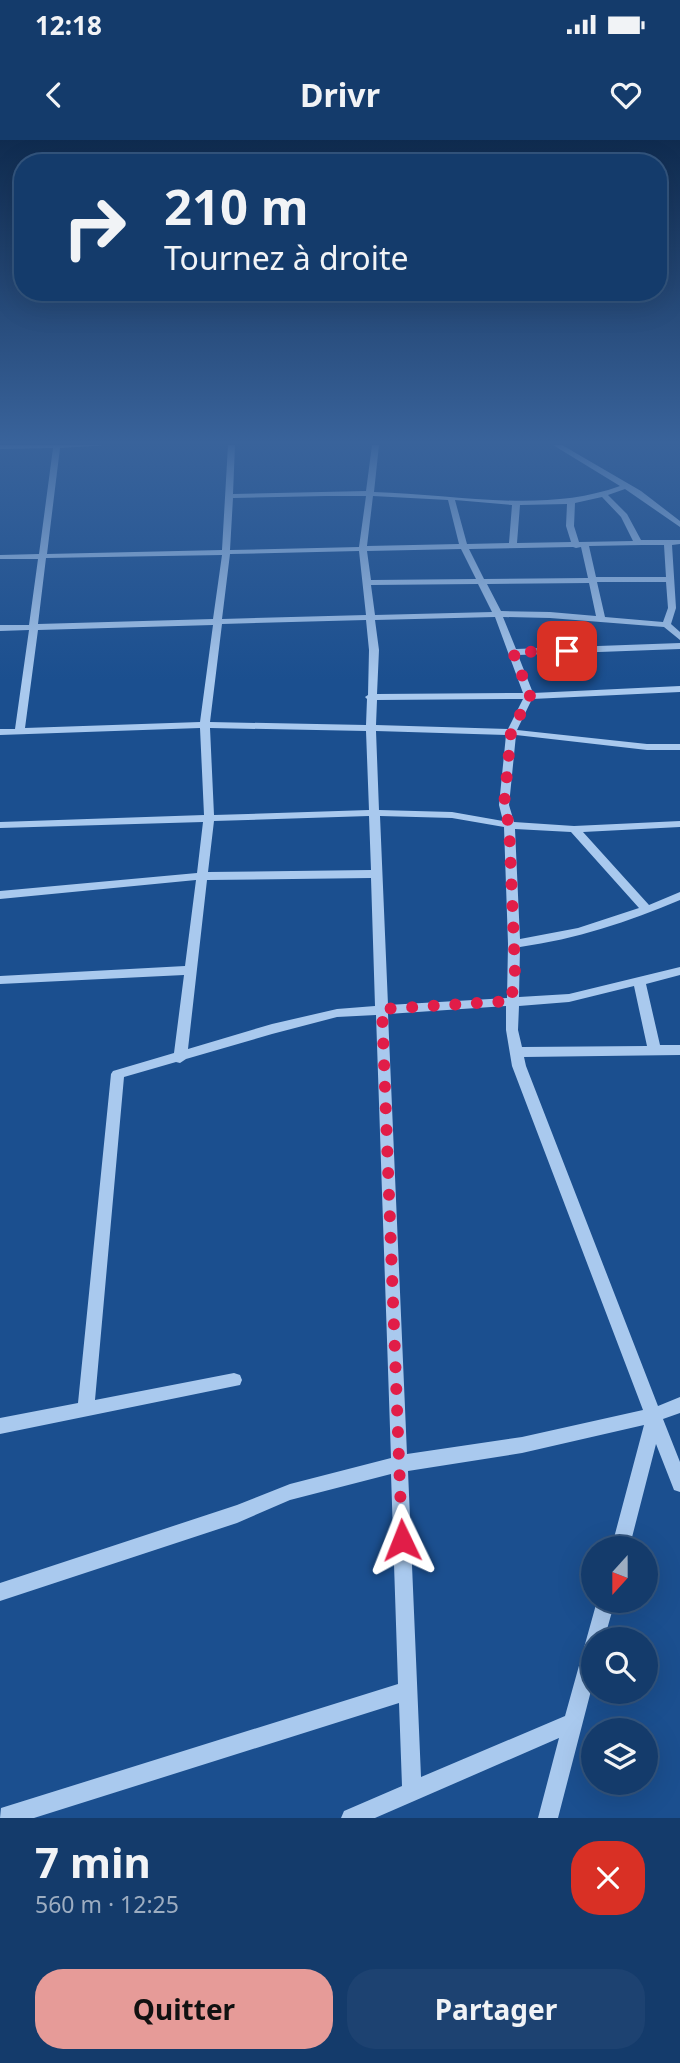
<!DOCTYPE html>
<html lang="fr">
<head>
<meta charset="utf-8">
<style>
	body { margin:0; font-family:"Noto Sans",sans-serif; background:#1d4271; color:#f1f3f6; height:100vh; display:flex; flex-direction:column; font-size:26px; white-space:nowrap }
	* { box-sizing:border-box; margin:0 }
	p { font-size:23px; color:#9dadc1 }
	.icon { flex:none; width:38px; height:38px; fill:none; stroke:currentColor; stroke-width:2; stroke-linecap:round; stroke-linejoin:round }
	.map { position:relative; height:1678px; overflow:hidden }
	.details { display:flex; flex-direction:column; background:#143b6b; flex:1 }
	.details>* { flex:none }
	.top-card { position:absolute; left:14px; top:14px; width:653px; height:147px; border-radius:28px; box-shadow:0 7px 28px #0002,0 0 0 2px #33557e; background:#143b6b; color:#f1f3f6; overflow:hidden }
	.needle { width:46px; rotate:201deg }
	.controls { position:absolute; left:581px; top:1396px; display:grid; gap:14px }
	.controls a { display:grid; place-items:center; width:77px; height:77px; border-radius:50%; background:#143b6b; box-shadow:0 7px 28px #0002,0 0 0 2px #33557e; font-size:35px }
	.pin { position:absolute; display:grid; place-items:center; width:60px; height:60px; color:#fff; margin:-30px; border-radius:14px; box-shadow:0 4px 10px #0006 }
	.me { position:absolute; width:77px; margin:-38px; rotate:358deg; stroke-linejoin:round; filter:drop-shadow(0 0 5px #0008) }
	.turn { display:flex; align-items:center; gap:24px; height:147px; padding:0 35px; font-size:32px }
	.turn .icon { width:91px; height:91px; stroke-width:2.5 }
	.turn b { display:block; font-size:49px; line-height:60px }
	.round { display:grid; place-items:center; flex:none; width:74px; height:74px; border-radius:28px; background:#1d4271 }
	.overview { display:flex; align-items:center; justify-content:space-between; height:119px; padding:0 35px }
	h1 { font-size:42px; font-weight:700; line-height:52px }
	.cta { display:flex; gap:14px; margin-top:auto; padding:14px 35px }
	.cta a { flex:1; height:80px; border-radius:28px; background:#e69b98; color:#111; font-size:28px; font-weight:700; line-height:80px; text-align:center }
	.cta a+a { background:#1d4271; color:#f1f3f6 }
	.status { display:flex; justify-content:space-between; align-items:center; height:49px; padding:0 35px; background:#143b6b; direction:ltr }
	.status svg { height:19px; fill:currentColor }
	header { display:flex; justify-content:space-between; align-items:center; height:91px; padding:0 35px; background:#143b6b; font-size:32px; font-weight:700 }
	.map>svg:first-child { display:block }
</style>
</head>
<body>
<div class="status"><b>12:18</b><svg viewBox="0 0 49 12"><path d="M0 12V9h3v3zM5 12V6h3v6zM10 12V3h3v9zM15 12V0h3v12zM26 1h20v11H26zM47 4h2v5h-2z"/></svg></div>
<header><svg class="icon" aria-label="back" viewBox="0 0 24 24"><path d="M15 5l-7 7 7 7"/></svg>Drivr<svg class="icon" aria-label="heart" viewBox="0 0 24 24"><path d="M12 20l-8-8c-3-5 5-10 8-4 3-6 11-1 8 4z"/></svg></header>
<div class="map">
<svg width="680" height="1678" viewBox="0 0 680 1678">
	<rect width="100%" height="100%" fill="#1b4f8f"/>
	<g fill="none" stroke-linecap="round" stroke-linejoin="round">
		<!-- minor -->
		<path fill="#a9c9ee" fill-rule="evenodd" d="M0,305h108l-48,3 -13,106 175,-4 6,-105h7l-2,49 133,-3 6,-46h7l-5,47c81,2 169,22 246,-6l-67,-41h9l79,46 39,30v6l-55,-38 -17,6 19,19 14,26h39v4l-8,1 4,63 -5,16 9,8v8l-16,-13 -114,-9 -47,-1 13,32 164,-6v6l-162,6 15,38 147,-7v6l-148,7 -15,31 130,14h33v6h-33l-131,-15 -7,70 5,17 60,4 106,-5v6l-97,5 66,73 31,-13v8c-52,22 -104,39 -160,47l-1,50 50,-3 111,-27v8l-34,9 14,61h20v10l-156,2 2,9 132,340 22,-9v16l-17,6 17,43v30l-6,-2 -18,-46 -27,105h-18l33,-124 -122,28 -114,18 13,306 144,-61 32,-115h18l-11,39h-11v43l-35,135h-20l21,-80 -184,80h-34l3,-7 58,-25 -3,-83 -365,115h-34l1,-10 397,-124 -7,-210 -101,26 -53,23 -237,78v-18l237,-78 53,-21 101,-26 -15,-443 -39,2 -65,17 -86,25 -6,4 -4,-1 -52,15 -29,323 139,-27 6,2 2,5 -2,5 -240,49v-16l78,-15 33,-329 2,-3 61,-18 10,-78 -184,9v-8l185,-10 11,-86 -196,19v-8l197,-18 6,-51 -203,6v-6l204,-7 -4,-87 -200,7v-6h15l14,-99 -29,1v-6h29l9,-66h-38v-4l39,-1 14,-106 -53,1zM326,356h40l-7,51 -129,3 3,-52zM373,356l75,4 11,44 -92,2zM602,357l19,20 12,24 -54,1 -5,-16 1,-23zM455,360l57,5 -3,38 -42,1zM567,364l-1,22 5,16 -54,1 3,-38zM642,405h22l2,32h-70l-7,-31zM573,407l3,1 5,-1 7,31 -104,1 -15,-30zM461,409l15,30 -105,1 -4,-29zM359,411l7,64 -144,4 8,-65zM222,415l-9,64 -175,5 8,-66zM597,442h69l2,26 -5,14 -58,-5zM589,443l7,33 -46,-4 -49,-1 -14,-27zM478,444l14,28 -117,3 -4,-30zM495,477l28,76 -146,1 2,-44 -4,-30zM366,480l3,30 -1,45 -3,2 2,2 -1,26 -156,-3 12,-98zM213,485l-13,97 -175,6 13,-98zM523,559l-15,30 -132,-4 1,-25zM210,588l156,3 3,79 -155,5zM376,591l130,4 -7,70 4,16 -51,-9 -73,-2zM369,676l2,54 -163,2 6,-51zM380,676l72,2 52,9 4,117 -1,54 -119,7zM515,689l56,3 68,76 -61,20 -58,11zM371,738l4,128 -38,3 -65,15 -84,25 19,-169zM634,846l13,60 -125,1 -4,-17 1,-24 50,-4zM506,866v24l6,36 131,344 -121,27 -115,17 -19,-440z"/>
	</g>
	<!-- sky -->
	<linearGradient id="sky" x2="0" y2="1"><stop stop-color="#0f2b4f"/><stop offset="0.56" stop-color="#39639b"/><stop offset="1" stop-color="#39639b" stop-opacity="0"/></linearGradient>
	<rect width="680" height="540" fill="url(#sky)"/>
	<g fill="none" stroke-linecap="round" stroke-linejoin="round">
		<!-- route -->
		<polyline stroke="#e11d48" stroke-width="12" stroke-dasharray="0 21.6" points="402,1400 382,869 511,861 515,834 514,804 509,685 504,665 511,592 530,556 513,512 567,511"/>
	</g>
</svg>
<div class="controls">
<a><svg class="needle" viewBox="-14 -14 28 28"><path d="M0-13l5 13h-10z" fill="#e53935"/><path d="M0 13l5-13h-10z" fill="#9dadc1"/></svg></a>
<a><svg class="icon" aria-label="search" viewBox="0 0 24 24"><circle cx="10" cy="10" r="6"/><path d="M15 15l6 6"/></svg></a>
<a><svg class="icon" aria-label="layers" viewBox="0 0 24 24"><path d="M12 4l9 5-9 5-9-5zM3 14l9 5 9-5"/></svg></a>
</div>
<div class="pin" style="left:567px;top:511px;background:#d93025"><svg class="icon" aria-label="arrive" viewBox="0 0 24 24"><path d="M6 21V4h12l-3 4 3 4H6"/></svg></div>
<svg class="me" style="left:402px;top:1400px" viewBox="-20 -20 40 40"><path d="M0-17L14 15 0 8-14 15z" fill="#e11d48" stroke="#fff" stroke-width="4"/></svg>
<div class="top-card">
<div class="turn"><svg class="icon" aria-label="right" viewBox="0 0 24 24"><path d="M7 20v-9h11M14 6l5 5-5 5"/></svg><div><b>210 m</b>Tournez à droite</div></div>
</div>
</div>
<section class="details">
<div class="overview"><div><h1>7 min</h1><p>560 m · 12:25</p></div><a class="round" style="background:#d93025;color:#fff"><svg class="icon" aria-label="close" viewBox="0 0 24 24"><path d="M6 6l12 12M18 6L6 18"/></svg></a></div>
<div class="cta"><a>Quitter</a><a>Partager</a></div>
</section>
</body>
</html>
